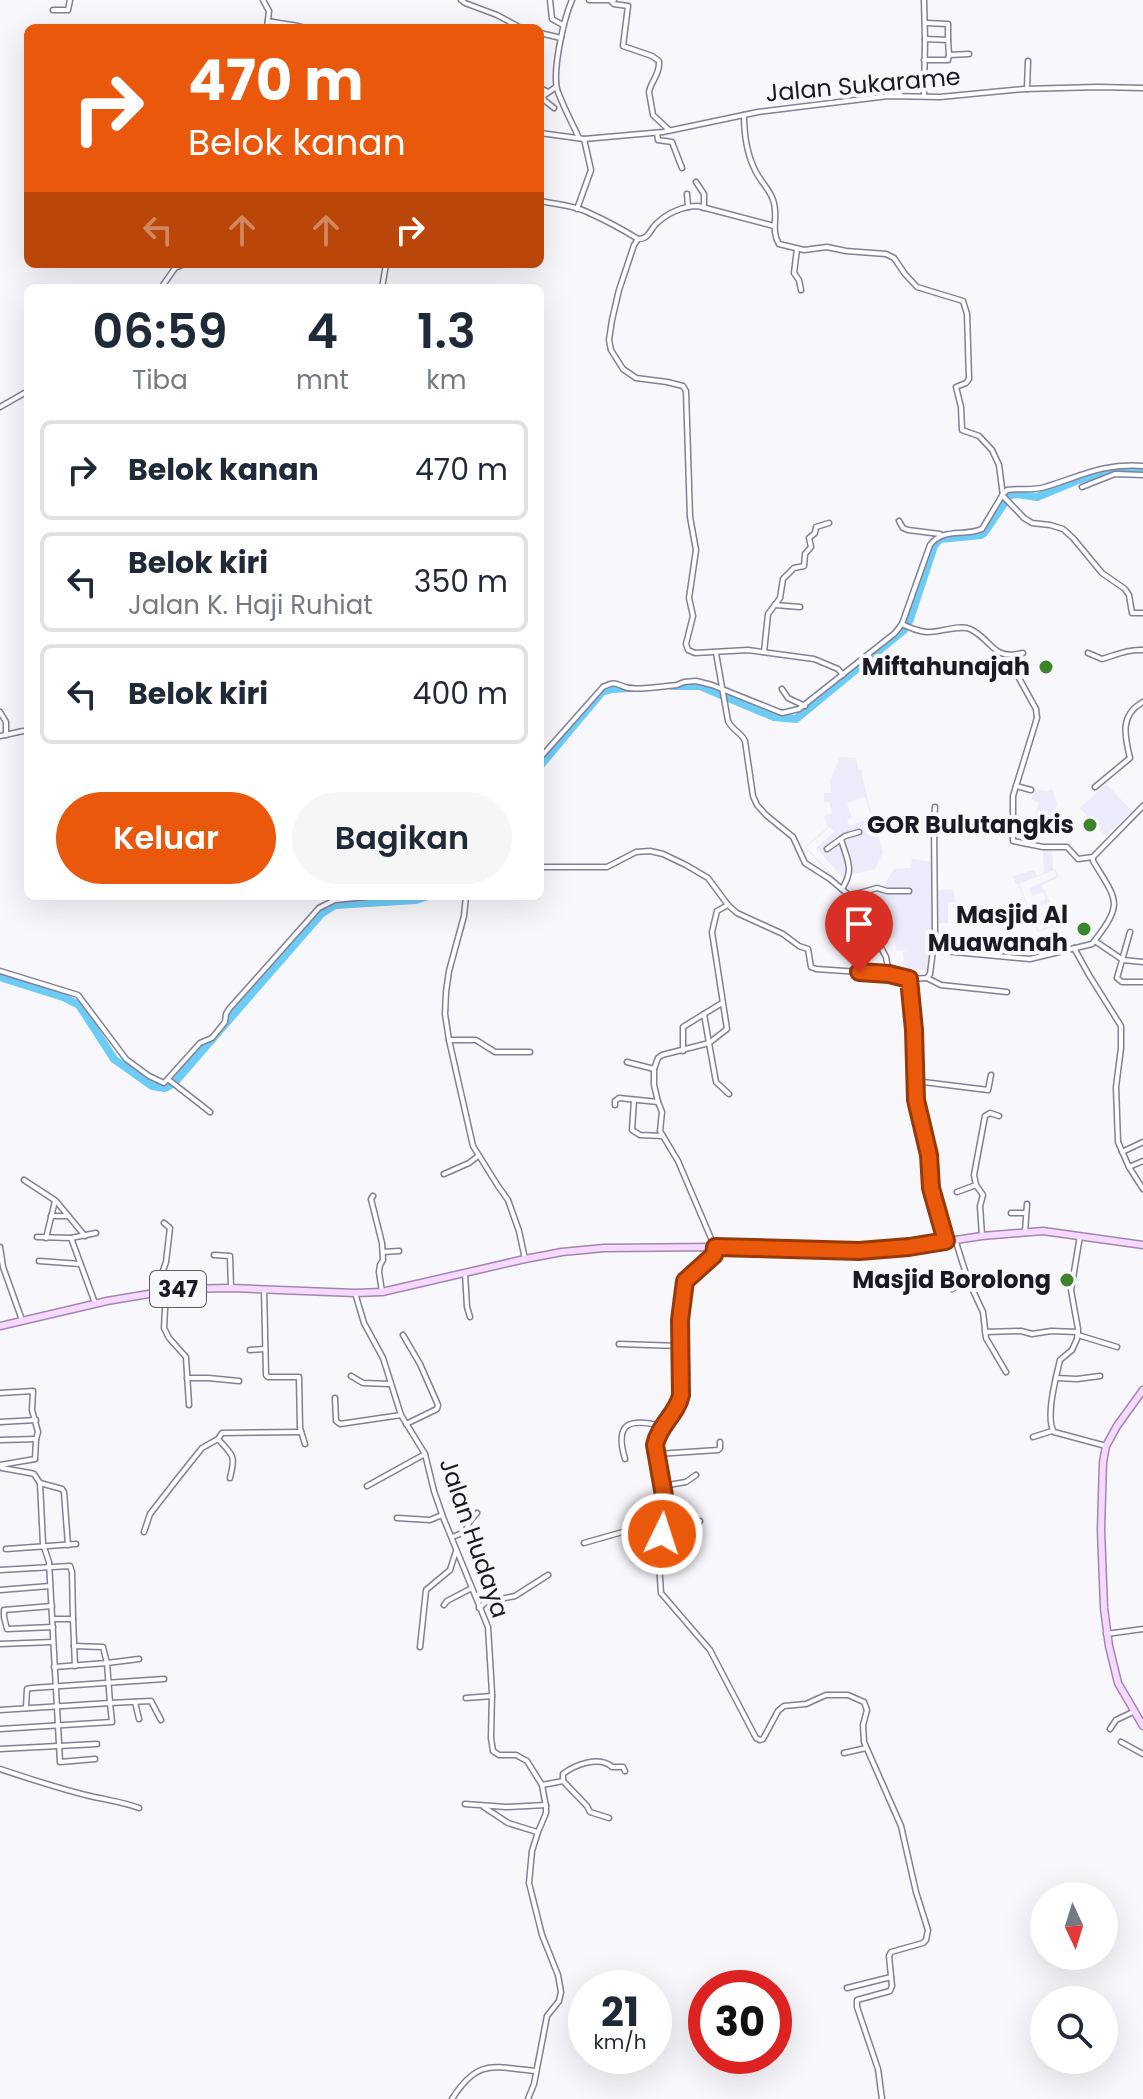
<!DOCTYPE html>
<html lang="id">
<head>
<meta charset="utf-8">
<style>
	body { margin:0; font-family:Poppins,sans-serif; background:#f6f6f7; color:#1f2937; height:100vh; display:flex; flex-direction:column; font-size:30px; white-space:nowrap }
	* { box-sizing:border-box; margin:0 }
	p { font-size:26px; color:#747a83 }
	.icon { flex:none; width:44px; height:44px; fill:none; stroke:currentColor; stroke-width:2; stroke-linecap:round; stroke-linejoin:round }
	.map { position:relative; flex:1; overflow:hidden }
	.sheet { position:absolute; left:24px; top:284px; width:520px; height:616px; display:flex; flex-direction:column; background:#fff; border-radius:12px; box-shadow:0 8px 32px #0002 }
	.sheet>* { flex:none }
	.banner { position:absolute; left:24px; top:24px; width:520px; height:244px; border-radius:12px; box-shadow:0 8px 32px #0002; background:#ea580c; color:#fff; overflow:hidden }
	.needle { width:52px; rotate:176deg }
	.buttons { position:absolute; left:1030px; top:1882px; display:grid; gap:16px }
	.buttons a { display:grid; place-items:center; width:88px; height:88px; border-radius:50%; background:#fff; box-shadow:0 8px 32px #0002; font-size:40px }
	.speed { position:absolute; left:568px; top:1970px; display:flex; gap:16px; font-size:40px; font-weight:700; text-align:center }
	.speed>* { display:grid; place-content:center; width:104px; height:104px; border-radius:50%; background:#fff; box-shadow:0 8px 32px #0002; line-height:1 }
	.speed small { font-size:20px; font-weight:400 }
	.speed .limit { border:12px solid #d22; background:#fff; color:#111 }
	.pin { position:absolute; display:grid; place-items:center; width:68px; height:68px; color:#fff; margin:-82px -34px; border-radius:50% 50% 50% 0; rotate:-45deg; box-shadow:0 0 8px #0007 }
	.pin .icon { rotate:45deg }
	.me { position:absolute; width:88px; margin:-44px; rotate:4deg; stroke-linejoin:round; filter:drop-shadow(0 0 6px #0008) }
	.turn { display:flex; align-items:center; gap:28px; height:168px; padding:0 32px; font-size:36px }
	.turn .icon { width:104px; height:104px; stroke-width:2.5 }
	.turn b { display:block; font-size:56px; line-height:68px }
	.lanes { display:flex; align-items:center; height:76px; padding:0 32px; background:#0003; justify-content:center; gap:40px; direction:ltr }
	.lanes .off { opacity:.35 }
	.eta { display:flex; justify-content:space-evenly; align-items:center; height:136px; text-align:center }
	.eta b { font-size:48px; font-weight:600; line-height:56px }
	.action { display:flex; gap:16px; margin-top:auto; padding:16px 32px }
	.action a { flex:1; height:92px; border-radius:48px; background:#ea580c; color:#fff; font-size:32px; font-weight:600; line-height:92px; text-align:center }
	.action a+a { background:#f6f6f7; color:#1f2937 }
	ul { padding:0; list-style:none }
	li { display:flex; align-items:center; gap:24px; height:100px; margin:0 16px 12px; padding:0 16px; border:4px solid #e0e1e3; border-radius:12px }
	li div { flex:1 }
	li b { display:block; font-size:30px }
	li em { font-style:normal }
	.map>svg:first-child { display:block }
</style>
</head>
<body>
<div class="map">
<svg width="1143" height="2099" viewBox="0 0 1143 2099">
	<rect width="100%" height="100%" fill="#f7f7fc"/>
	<!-- built -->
	<g fill="#ecebf9" fill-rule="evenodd">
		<path d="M840,757l16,1 2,11 3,1 6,27 16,55 -8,17 -21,5 -15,11 -34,-38 23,-20 -4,-11 8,-3 -3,-11h-5v-9h7l-1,-12zM865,797l7,21 -23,8 -2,-6 5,-2 -5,-15zM830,827l4,5 -18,16 28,31 -4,4 -34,-36z"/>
		<polygon points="1106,784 1132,811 1106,836 1080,808"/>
		<polygon points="1036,789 1046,791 1052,789 1057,803 1053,819 1035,814 1039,803 1031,799"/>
		<path d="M1052,850l1,19h2l4,8 -17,8 17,39 -21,8 -20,-48h-2l-3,-8 21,-6 3,6 7,-3 -1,-22zM1054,870l3,6 -28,12 3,8 11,-4 3,7 -10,4 1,4 12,-4 2,6 -10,5 1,4 11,-5 3,8 -17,10 -20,-47z"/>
		<polygon points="912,859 932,862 934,891 953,889 955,902 948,903 948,923 934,924 932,949 925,950 931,951 929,970 905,969 903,952 908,950 896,951 895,938 888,938 886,922 886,911 889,908 878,901 880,891 894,869 911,868"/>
	</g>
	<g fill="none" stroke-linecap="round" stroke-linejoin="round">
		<!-- river -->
		<g stroke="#6dccf6" stroke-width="8">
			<polyline points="672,686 700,686 774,717 796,719 904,630 910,619 934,546 940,539 981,535 984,533 1010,495 1017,494 1037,497 1078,480 1110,470 1119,469 1143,471"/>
			<polyline points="540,766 602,692 612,689 630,688"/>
			<polyline points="0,977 63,997 79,1005 114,1059 152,1086 165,1088 174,1083 321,914 335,905 416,900 428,896"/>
		</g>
		<!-- minor casing -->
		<g stroke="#818098" stroke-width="7">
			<g id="minor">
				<polyline points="263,0 269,11 267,28"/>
				<polyline points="461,0 465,3 497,15 521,28"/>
				<polyline points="550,0 552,19 563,25"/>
				<path d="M572,0c-8,18 -21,74 -14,92 6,16 14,31 21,46"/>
				<polyline points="589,0 614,0"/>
				<polyline points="924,0 925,39"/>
				<path d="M611,1l3,3 14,2 -5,40 29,10 7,5c1,14 -8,20 -10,31l4,23 16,15"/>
				<polyline points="53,10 68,10 70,0"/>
				<path d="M268,21c13,3 25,3 37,7"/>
				<polyline points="926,23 948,24 948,40"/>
				<polyline points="540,33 561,38"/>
				<polyline points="949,55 969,54"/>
				<polyline points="924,60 948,60 949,55 948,40 925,39 924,96"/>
				<polyline points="540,88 548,92"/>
				<polyline points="1027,89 1028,61"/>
				<polyline points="900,95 895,84 896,80 925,80"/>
				<polyline points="554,108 544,100 543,96 556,87"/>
				<path d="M744,115c0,19 3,40 12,57 5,10 14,18 17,28 6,15 -3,30 6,44l25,6 23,-3 19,4 40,3 8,4 11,16 12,13 46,14 4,13 2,65 -3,4 -10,4 5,20 1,23 17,6 13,14 7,15 4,31 21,22 8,5 18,2 13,4 10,9 29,35 23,16 4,6 3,18h11"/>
				<polyline points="540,133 584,139 663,132 758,112 888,96 940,97 1024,89 1098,87 1143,88"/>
				<polyline points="657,133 658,140 672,142 682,168"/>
				<polyline points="696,182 704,194 704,208"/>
				<polyline points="687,194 688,207"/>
				<path d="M540,201c14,3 32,4 45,10 18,8 37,18 53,28l-4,6 -15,45 -7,30 -3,20 2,10 12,19 13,9 31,4 16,4 3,5 4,126 6,33 -7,48 4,18 -7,28 2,6 7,3 53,-3 66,9 24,10 5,6"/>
				<polyline points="577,209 591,170 584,139"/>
				<path d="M638,239c11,0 11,-8 18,-15 11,-11 27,-18 42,-18l76,20"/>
				<polyline points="797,249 794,273 799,280 801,290"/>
				<polyline points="161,288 175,268 184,264"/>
				<polyline points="382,288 386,264"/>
				<polyline points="0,407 28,391"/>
				<polyline points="1082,487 1115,474 1143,475"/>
				<polyline points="899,521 903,528 908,530 940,534"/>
				<polyline points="775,605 800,607"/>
				<path d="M902,624c8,4 16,7 24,8 12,1 34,-8 44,-3 23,11 22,32 53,24"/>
				<polyline points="764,652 768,614 780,598 783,579 794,568 804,566 805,554 811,547 809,538 815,533 816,527 829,523"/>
				<path d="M716,653l12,68c5,10 14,12 17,20l8,55 4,9 9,10 27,22 12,26 25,16 27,23 29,55 3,17"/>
				<path d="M1088,653l14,6c14,-4 26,-10 41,-9"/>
				<polyline points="1014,669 1036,709 1037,718 1013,796 1013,841 1043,847 1067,847 1078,859 1093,857"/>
				<polyline points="782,689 788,698 805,706"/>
				<polyline points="0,712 6,722 6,735"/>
				<polyline points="0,736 23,731"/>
				<path d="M540,758l63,-71c14,-7 13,-2 25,1 11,2 37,-2 49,-3l7,-3 12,-1 16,4 70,28 17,-4 96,-76 7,-9 28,-79c13,-18 34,-8 52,-16l21,-35 4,-4c13,-2 26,1 38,-3 37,-11 57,-24 98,-21"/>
				<polyline points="1016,786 1031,790"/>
				<path d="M1095,787l35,-29c-5,-21 -11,-43 13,-56"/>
				<polyline points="827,849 841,839"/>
				<path d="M540,867h67l29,-15 14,-1 13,3 23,11 22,13 20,27 9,8 46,21 16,12 9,3 3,18 5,2 73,5 20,5 18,-1 3,-4 3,-24 97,9 62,-15c32,-41 26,-42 1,-83v-4l50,-51"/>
				<path d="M842,889c13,-21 5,-28 -1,-50l4,-3 14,-4"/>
				<polyline points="466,896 464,916 449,971 446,992 445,1014 449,1040 473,1146 498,1186 508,1200 519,1231 525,1259"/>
				<polyline points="849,896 877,888 887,891 909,891"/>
				<polyline points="728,905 717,911 712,932 727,1029 709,1043 716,1082 729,1094"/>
				<polyline points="1130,932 1117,978 1122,982 1143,982"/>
				<polyline points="1095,941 1123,960 1143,962"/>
				<polyline points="1074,948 1089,975 1121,1026 1121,1048 1116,1087 1118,1142 1129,1167 1143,1189"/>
				<polyline points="933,950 935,932 934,823 935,807"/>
				<polyline points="0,971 78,995 126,1059 149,1076 164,1083 200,1043 212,1038 225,1022 226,1014 229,1009 319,908 335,900 376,896"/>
				<polyline points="927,978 941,985 1007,992"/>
				<polyline points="909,979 914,1030 916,1100 929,1155 931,1188 946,1240"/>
				<path d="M704,1014l5,29 -47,12 -4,3 -4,11v16l4,17 4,10 -2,19 18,30 38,89 -2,5 -29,26 -5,39 1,75c-4,19 -22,30 -26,50l14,79 -10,40 2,29 49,57 46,88 4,2 3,-1 15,-28 6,-5 22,-2 20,-9h22l16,7 3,8 -4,15 1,17 37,84 15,66 12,38 -2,10 -3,3 -32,9 -2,4 3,30 -2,5 -33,9v7l21,62 4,30"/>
				<polyline points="449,1040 476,1040 495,1052 530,1052"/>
				<polyline points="683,1051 683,1027 722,1003"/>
				<polyline points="627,1062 654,1069"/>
				<polyline points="169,1080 210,1112"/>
				<polyline points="915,1081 988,1090 991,1075"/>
				<polyline points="634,1100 632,1130 640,1135 663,1136"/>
				<polyline points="615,1105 615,1101 619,1098 658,1102"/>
				<polyline points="1122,1152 1143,1142"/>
				<polyline points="1129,1167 1143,1161"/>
				<polyline points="444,1174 469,1163 478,1156"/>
				<polyline points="24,1180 56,1201 85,1236"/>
				<polyline points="957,1192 976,1185"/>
				<polyline points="373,1196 371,1199 382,1243 383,1260 380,1265 379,1272 382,1292"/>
				<polyline points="1011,1213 1026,1213"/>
				<polyline points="51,1216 68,1216"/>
				<polyline points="164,1223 170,1228 166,1262 161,1276 166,1291 164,1328 169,1338 186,1357 189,1405"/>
				<polyline points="1025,1232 1027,1204"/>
				<polyline points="982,1236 980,1206 983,1195 976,1185 974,1175 985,1116 990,1113 999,1116"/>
				<path d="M1080,1236l-9,54 7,39 -1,10 -5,11 -12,10c-4,17 -15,58 -6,72l52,14"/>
				<polyline points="37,1237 71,1238 95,1303"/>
				<polyline points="46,1238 55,1201"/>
				<polyline points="71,1238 96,1233"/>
				<polyline points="955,1239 968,1280 983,1312 986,1338 1006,1372"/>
				<polyline points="0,1247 3,1267 22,1320"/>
				<polyline points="383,1252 399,1251"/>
				<polyline points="214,1255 230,1256 231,1288"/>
				<polyline points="39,1261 80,1264"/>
				<polyline points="465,1273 467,1307 470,1317"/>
				<polyline points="264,1289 266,1375 268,1377 299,1377 300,1428 305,1444"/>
				<polyline points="952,1289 968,1280"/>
				<polyline points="355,1293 364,1323 383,1358 401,1415 425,1454 434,1491 443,1517 488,1627 492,1693 491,1738 493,1751 499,1755 516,1755 527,1761 542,1785 546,1807 546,1813 538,1832 532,1851 529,1883 542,1935 558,1975 561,1992 559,2001 547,2016 534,2084 528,2099"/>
				<polyline points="985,1332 1021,1331 1032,1334 1051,1331 1078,1332"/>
				<polyline points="403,1335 420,1364 438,1405 437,1409 406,1424"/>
				<polyline points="1078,1335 1117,1347"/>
				<polyline points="619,1344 680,1346"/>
				<polyline points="250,1350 264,1349"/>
				<polyline points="351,1376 363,1383 390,1384"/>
				<polyline points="187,1378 208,1378 239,1381"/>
				<polyline points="1056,1378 1077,1379 1100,1376"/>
				<polyline points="0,1393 33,1391 32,1410 38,1432 36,1439 35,1459 0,1465"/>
				<polyline points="335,1398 336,1421 340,1424 401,1415"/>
				<polyline points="0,1422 36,1420"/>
				<polyline points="1033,1437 1052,1431"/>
				<path d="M218,1439c15,17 18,15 12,39"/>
				<polyline points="0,1440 36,1439"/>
				<polyline points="657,1454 718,1450 720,1448 720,1442"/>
				<path d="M625,1459c-11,-37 5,-41 37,-33"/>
				<polyline points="0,1466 2,1468 30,1473 34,1474 40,1483 43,1544 49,1562 60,1762 95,1759"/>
				<polyline points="40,1483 62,1489 64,1492 68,1545"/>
				<polyline points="367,1486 425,1454"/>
				<polyline points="662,1486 686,1482 696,1475"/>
				<polyline points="397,1518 430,1520 442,1515"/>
				<polyline points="669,1524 682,1527 700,1521"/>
				<polyline points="144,1532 150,1514 178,1478 202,1448 218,1439 222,1433 301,1432"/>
				<polyline points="452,1537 465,1532 470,1521 477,1513"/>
				<polyline points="584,1543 626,1531 653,1525 666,1535"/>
				<polyline points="6,1549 76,1544"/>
				<polyline points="0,1570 70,1566 72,1572 73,1619"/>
				<polyline points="0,1590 50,1586"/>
				<polyline points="444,1605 447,1601 470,1589"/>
				<polyline points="52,1606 4,1610 4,1617 7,1629 53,1627"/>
				<polyline points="479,1608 486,1602 515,1596 548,1575"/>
				<polyline points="53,1619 73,1619 75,1666"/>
				<polyline points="1106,1634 1143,1629"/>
				<polyline points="0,1644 53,1642"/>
				<polyline points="420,1647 426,1590 450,1570 456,1551"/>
				<polyline points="139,1659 107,1663 110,1703 151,1701 161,1720"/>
				<polyline points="54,1667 107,1663 103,1647 74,1646"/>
				<polyline points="466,1698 492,1696"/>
				<polyline points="135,1702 139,1719"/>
				<polyline points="26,1708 27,1689 32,1688 164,1679"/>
				<polyline points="0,1710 110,1703 112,1722 0,1729"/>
				<polyline points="1110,1729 1116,1720 1135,1711"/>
				<polyline points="1121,1742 1143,1754"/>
				<polyline points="0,1749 97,1744"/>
				<polyline points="844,1753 866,1748"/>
				<path d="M0,1769c30,10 60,20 90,27 17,4 33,6 49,12"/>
				<path d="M563,1781v-7c11,-9 37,-19 49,-7h11l2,4"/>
				<polyline points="542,1785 563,1781 587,1806 590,1812 609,1818"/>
				<polyline points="465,1804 506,1807 546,1805"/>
				<polyline points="484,1807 508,1823 537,1832"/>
				<polyline points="847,1988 891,1977"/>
				<path d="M452,2099c26,-41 41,-32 84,-28"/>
			</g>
		</g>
		<!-- major casing -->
		<g stroke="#a485b1" stroke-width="9">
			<g id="major">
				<polyline points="0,1326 107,1301 178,1289 231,1288 355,1293 382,1292 525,1259 562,1252 604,1248 715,1247 859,1251 909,1247 982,1236 1043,1231 1143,1245"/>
				<polyline points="1143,1390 1117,1426 1106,1446 1103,1462 1101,1530 1104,1608 1109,1646 1118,1683 1143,1726"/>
			</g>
		</g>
		<!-- minor -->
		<use href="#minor" stroke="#fff" stroke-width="4"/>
		<!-- major -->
		<use href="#major" stroke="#f5d9fe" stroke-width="6"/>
	</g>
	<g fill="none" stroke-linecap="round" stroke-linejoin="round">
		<!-- route casing -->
		<g stroke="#983908" stroke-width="20">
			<path id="route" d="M662,1534l4,1 3,-11 -14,-79c4,-20 22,-31 26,-50l-1,-75 5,-39 29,-26 1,-8 144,4 50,-4 37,-6 -15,-53 -2,-33 -13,-55 -2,-70 -5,-51 -20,-5 -30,-2"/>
		</g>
		<!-- route -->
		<use href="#route" stroke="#ea580c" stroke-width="14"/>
	</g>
	<!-- markers -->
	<g fill="#3d852b" stroke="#f7f7fc" stroke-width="3">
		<circle cx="1046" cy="667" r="8"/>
		<circle cx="1090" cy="825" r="8"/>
		<circle cx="1084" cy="929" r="8"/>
		<circle cx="1067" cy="1280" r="8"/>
	</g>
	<g text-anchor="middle" stroke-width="8" stroke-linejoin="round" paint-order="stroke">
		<!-- shield labels -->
		<rect fill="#f7f7fc" stroke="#5d5c65" stroke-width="2" x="150" y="1271" width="56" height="36" rx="6"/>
		<g font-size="22" font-weight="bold" fill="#1b1a24">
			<text x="178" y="1297">347</text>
		</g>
		<!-- street labels -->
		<g font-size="24" fill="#1b1a24" stroke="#f7f7fc">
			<text transform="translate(863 85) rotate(-5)" y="8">Jalan Sukarame</text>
			<text transform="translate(474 1538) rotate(71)" y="8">Jalan Hudaya</text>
		</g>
		<!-- poi labels -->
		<g font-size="24" font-weight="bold" fill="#1b1a24" stroke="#f7f7fc" text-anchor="end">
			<text x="1030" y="675">Miftahunajah</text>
			<text x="1074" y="833">GOR Bulutangkis</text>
			<text x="1068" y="923">Masjid Al<tspan x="1068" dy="28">Muawanah</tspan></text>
			<text x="1051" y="1288">Masjid Borolong</text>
		</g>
	</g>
</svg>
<div class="buttons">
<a><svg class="needle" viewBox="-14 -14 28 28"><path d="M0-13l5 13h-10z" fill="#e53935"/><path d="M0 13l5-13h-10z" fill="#747a83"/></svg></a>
<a><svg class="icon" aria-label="search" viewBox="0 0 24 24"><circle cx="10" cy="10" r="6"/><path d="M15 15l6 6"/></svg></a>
</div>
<div class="speed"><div>21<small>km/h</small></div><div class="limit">30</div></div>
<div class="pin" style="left:859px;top:972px;background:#d93025"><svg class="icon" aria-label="arrive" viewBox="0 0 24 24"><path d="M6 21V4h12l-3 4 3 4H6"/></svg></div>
<svg class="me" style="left:662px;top:1534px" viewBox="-20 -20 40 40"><circle r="17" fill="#ea580c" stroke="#fff" stroke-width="3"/><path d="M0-11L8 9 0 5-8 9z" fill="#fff"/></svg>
<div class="banner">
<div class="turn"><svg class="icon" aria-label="right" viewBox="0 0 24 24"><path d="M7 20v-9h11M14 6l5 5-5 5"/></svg><div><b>470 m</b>Belok kanan</div></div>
<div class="lanes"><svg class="icon off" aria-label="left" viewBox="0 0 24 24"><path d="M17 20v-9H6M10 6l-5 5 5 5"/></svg><svg class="icon off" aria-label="ahead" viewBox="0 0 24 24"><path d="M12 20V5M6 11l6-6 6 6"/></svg><svg class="icon off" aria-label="ahead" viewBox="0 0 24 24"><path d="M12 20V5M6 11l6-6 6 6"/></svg><svg class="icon" aria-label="right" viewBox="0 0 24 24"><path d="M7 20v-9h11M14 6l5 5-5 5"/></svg></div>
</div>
<section class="sheet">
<div class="eta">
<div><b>06:59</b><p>Tiba</p></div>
<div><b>4</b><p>mnt</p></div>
<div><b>1.3</b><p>km</p></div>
</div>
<ul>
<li><svg class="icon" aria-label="right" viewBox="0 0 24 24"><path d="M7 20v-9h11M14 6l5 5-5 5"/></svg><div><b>Belok kanan</b></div><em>470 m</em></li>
<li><svg class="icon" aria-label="left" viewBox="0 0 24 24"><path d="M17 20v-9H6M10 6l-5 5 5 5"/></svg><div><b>Belok kiri</b><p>Jalan K. Haji Ruhiat</p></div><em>350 m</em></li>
<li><svg class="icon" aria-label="left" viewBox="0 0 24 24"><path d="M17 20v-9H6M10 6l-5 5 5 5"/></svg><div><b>Belok kiri</b></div><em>400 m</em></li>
</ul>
<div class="action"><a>Keluar</a><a>Bagikan</a></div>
</section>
</div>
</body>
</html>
